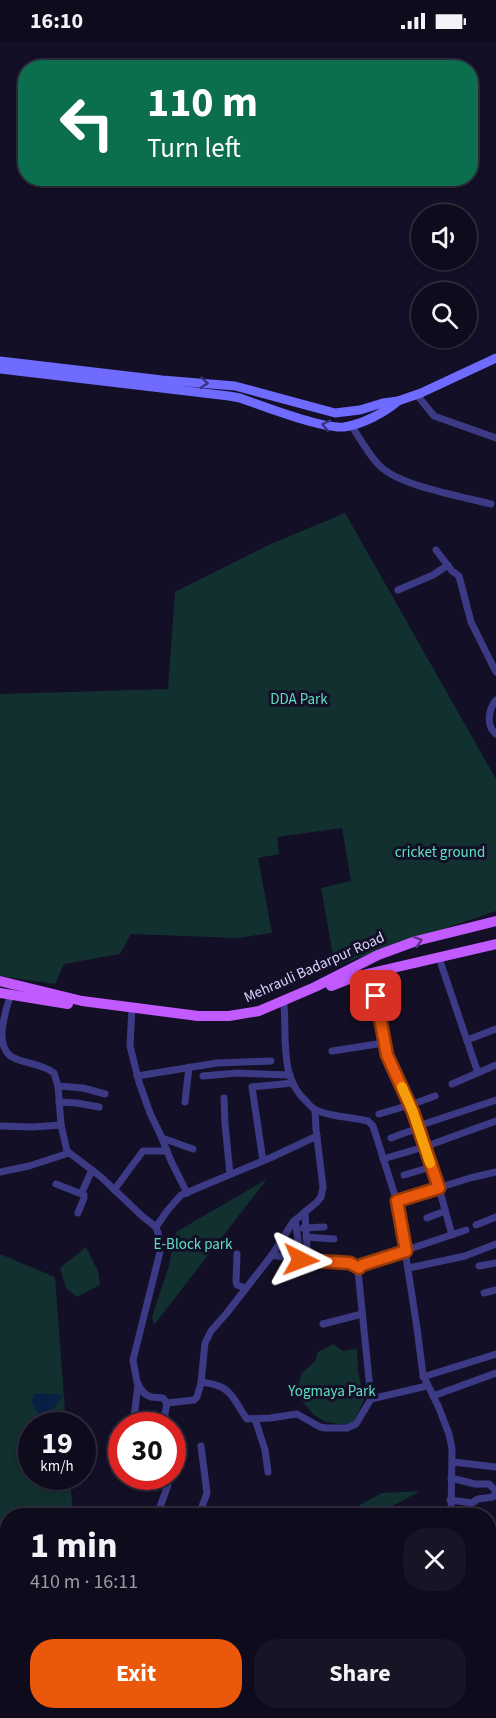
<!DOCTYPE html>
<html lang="en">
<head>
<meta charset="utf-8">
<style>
	body { margin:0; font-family:"Source Sans 3",sans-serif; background:#171425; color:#f1f3f6; height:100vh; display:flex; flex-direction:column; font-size:22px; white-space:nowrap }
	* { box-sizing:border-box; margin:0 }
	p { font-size:20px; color:#9b9ba3 }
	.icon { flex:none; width:33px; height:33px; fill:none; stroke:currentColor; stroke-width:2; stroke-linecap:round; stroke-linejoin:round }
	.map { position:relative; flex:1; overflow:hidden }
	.drawer { position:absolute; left:0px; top:1466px; width:496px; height:212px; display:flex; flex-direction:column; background:#0e0b1c; border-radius:24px 24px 0 0; box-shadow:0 3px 9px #0003,0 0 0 2px #2e2b3b }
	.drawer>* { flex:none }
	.top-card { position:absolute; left:18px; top:18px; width:460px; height:126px; border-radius:24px; box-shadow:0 3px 9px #0003,0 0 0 2px #2e2b3b; background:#0b6e4f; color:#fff; overflow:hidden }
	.tools { position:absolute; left:411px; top:162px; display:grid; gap:12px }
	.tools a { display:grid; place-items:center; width:66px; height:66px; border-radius:50%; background:#0e0b1c; box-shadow:0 3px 9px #0003,0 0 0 2px #2e2b3b; font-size:30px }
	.speed { position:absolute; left:18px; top:1370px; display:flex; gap:12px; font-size:30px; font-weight:700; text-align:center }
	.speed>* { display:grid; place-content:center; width:78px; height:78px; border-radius:50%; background:#0e0b1c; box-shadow:0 3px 9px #0003,0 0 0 2px #2e2b3b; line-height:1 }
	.speed small { font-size:15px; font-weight:400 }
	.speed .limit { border:9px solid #d22; background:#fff; color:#111 }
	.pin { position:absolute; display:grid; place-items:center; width:51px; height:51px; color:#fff; margin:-26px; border-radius:12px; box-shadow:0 3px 9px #0006 }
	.me { position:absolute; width:66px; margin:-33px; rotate:93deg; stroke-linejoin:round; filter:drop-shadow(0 0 4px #0008) }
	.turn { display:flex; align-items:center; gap:21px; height:126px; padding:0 30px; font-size:27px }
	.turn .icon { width:78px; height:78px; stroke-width:2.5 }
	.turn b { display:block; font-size:42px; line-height:51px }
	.round { display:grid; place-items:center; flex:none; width:63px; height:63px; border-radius:24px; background:#171425 }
	.overview { display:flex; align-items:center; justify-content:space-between; height:102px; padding:0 30px }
	h1 { font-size:36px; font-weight:700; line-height:45px }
	.action { display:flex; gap:12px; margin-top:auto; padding:12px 30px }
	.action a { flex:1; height:69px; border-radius:24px; background:#ea580c; color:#fff; font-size:24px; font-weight:700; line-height:69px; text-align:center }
	.action a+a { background:#171425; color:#f1f3f6 }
	.status { display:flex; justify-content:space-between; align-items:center; height:42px; padding:0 30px; background:#0e0b1c; direction:ltr }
	.status svg { height:16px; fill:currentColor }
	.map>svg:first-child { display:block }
</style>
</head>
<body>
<div class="status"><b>16:10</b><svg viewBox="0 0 49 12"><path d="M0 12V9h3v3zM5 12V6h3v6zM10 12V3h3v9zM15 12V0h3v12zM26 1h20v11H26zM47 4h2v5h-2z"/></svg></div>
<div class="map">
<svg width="496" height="1676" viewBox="0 0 496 1676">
	<rect width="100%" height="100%" fill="#130f26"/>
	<!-- green -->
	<g fill="#12302f">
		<polygon points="345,471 496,737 496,869 335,924 321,846 351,839 342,786 277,795 279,812 258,816 272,891 237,896 131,892 120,912 64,922 55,942 0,934 0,652 168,647 175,550 273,501"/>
		<polygon points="267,1137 154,1283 152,1275 168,1227 176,1190"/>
		<polygon points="86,1205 98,1229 100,1243 77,1255 66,1246 60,1226"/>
		<polygon points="0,1212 55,1235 66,1383 32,1383 32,1434 70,1434 73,1473 8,1473 8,1670 58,1670 48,1676 0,1676"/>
		<polygon points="333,1302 343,1309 357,1307 358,1329 364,1358 354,1379 348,1382 339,1382 326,1380 314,1373 297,1353 301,1332 315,1319 318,1310"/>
		<polygon points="420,1449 387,1467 388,1473 374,1473 356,1465 382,1451"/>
	</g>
	<!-- water -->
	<polygon fill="#0a1f44" points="35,1351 63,1353 54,1366 39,1372 31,1361"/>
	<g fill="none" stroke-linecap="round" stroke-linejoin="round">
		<!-- street -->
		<g stroke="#3d3a85" stroke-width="7">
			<polyline points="417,353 434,374 496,396"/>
			<path d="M351,383c9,13 18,31 30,42 20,19 83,30 110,37"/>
			<polyline points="436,508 452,529 459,534 471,580 496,630"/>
			<polyline points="398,548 433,533 448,523"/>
			<path d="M496,658c-8,10 -10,26 0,34"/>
			<polyline points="439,916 478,1031"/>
			<polyline points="371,931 386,1009 418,1084 439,1146 452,1193"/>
			<path d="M12,951c-6,12 -8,24 -10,37 -2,40 29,26 52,43l4,13 3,39 6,26 34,26 41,39 9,7 5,4 2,6 2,19 -27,108 4,22 3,6 5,6 6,3 12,1 4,5 -4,22"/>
			<path d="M284,963c3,33 -5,73 23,97 3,4 6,7 11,9 15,6 34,6 50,10l5,5 25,79 19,123 6,47 16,33 10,26 3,15 -1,66"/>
			<polyline points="132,965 130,1004 139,1040 150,1071 161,1094 171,1119 187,1151"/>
			<polyline points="467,998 496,987"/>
			<polyline points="332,1009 384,1001"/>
			<polyline points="137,1034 217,1021 271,1019"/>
			<polyline points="203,1034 237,1031 290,1033"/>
			<polyline points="452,1042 496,1023"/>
			<polyline points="58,1044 83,1046 105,1052"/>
			<polyline points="224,1056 225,1082 230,1132"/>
			<polyline points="59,1060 77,1061 99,1065"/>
			<polyline points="185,1060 189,1025"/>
			<polyline points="379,1072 410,1063 435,1054"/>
			<polyline points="0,1084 33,1085 61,1083"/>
			<polyline points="418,1084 496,1058"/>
			<polyline points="162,1096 193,1107"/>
			<polyline points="391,1096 418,1086"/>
			<polyline points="383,1117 424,1105 496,1079"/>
			<polyline points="263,1119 252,1045 293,1041"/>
			<polyline points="0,1130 29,1124 69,1111"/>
			<polyline points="404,1133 431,1125"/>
			<polyline points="56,1142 84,1153"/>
			<polyline points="114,1148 143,1109 167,1109"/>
			<polyline points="397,1159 470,1136 496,1130"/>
			<polyline points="305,1170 307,1206"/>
			<polyline points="78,1171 84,1156 82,1150 92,1128"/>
			<polyline points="427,1176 445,1169"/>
			<polyline points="295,1178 301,1218"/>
			<polyline points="476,1183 496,1175"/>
			<polyline points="156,1185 167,1169 181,1153 270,1116 317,1094"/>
			<polyline points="303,1186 324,1185"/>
			<polyline points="306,1195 334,1197"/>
			<polyline points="237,1212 236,1240 237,1243 245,1246"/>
			<polyline points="272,1213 307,1219 350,1221 359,1226"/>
			<polyline points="479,1224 496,1221"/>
			<polyline points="409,1226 465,1214 496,1202"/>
			<polyline points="484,1251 496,1248"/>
			<polyline points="323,1282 362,1272"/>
			<polyline points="423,1335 496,1312"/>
			<path d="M201,1340c6,1 14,2 20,5 12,5 18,22 26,32l23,-1 27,-4 23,13 6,1h21l9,-4 15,-25"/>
			<polyline points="427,1344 371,1357 358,1229 362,1223 466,1188"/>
			<polyline points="433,1354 496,1331"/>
			<polyline points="167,1361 194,1358 197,1355 201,1341 205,1301 211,1289 226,1272 272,1213 293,1180 317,1160 321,1155 323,1145 316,1087 315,1068"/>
			<polyline points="255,1377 265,1408 268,1430"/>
			<polyline points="133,1383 138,1343"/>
			<polyline points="112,1395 122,1392"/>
			<polyline points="453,1420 496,1425"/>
			<polyline points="451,1436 475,1442 489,1442 496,1449"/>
			<polyline points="450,1458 472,1461 478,1457 493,1455 496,1450"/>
			<polyline points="157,1473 168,1443 167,1434"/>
			<polyline points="199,1473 207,1451 201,1404"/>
			<polyline points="489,1491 496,1487"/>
			<polyline points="489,1545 496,1544"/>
			<polyline points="489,1586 496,1598"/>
			<polyline points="291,1670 293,1676"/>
			<polyline points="130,1676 132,1670"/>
			<polyline points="320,1676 328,1670"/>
			<polyline points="376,1676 391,1670"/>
			<polyline points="453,1676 454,1670"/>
		</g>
		<!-- secondary -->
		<g stroke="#6f6bff" stroke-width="9">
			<polyline points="0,319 162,338 235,344 335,371 360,368 383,361 398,359 421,351 496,316"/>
			<path d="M0,327l229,27 11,2c23,8 82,31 104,29 17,-2 42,-15 54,-26"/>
		</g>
		<!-- primary -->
		<g stroke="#c25bff" stroke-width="10">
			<polyline points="0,939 82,959 198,974 229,974 259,969 315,945 378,913 416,899 496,879"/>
			<polyline points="331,944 354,935 496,902"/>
			<polyline points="0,951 68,962"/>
		</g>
	</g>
	<!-- one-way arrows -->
	<defs><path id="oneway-chevron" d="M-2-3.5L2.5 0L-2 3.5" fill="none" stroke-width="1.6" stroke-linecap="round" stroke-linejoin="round" transform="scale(1.5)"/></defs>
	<g stroke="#38347d">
		<use href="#oneway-chevron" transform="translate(204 341) rotate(5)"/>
		<use href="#oneway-chevron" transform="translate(326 383) rotate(-168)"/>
	</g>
	<use stroke="#623188" href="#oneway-chevron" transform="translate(418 899) rotate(-17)"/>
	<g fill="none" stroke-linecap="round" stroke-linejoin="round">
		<!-- route casing -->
		<g stroke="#983908" stroke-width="15">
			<polyline id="route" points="301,1218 350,1221 359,1226 362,1223 406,1209 397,1159 439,1146 413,1070 387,1013 376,954"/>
		</g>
		<!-- route -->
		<use href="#route" stroke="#ea580c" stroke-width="10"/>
		<!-- slow -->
		<polyline stroke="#f59e0b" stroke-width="10" points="402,1045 413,1070 430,1121"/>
	</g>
	<g text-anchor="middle" stroke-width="6" stroke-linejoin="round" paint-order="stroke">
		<!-- park labels -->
		<g font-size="15" fill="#5fe0c0" stroke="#130f26">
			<text x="299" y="662">DDA Park</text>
			<text x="440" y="815">cricket ground</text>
			<text x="193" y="1207">E-Block park</text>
			<text x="332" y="1354">Yogmaya Park</text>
		</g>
		<!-- street labels -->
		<g font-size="15" fill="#d9d4ff" stroke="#130f26">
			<text transform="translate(314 925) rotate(-24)" y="5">Mehrauli Badarpur Road</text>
		</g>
	</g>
</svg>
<div class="tools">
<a><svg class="icon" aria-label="sound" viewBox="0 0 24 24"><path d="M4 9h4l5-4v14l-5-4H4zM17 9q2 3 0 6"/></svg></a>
<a><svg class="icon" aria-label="search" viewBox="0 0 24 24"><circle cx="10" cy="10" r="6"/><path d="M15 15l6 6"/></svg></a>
</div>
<div class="speed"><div>19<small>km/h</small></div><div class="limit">30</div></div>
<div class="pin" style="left:376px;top:954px;background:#d93025"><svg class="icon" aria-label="arrive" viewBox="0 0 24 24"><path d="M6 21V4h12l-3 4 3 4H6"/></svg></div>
<svg class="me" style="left:301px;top:1218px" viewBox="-20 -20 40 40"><path d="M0-17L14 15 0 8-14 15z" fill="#ea580c" stroke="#fff" stroke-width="4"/></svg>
<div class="top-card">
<div class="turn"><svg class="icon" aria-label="left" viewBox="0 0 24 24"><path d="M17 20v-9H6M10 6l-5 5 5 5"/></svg><div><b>110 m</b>Turn left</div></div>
</div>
<section class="drawer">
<div class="overview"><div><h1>1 min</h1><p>410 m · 16:11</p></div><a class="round"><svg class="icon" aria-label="close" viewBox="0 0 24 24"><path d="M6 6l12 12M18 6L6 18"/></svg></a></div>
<div class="action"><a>Exit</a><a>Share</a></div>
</section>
</div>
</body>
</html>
